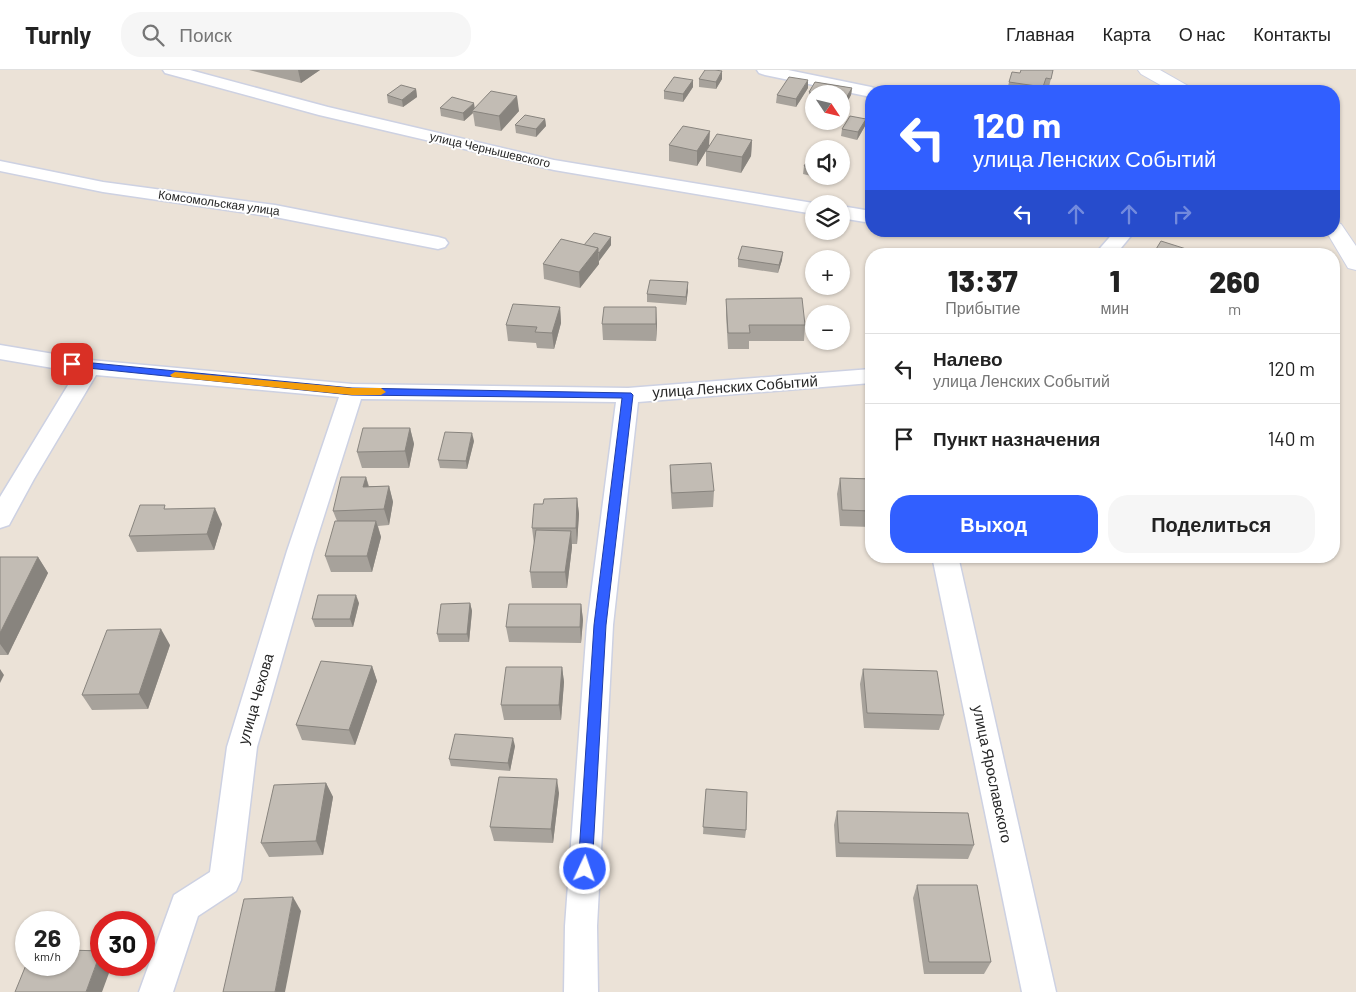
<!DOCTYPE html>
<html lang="ru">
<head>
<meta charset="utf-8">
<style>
	body { margin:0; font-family:Barlow,sans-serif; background:#f6f6f6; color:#222; height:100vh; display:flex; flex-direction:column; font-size:19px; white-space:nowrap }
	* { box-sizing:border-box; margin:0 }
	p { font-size:16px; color:#767676 }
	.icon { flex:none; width:28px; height:28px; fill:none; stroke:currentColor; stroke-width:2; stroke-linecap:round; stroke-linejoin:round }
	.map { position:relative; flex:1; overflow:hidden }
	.drawer { position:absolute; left:865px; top:178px; width:475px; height:315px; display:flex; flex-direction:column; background:#fff; border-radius:20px; box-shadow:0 1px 4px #0004 }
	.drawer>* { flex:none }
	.guide { position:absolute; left:865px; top:15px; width:475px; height:152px; border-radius:20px; box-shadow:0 1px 4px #0004; background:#315fff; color:#fff; overflow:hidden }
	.needle { width:32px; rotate:125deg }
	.fabs { position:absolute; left:805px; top:15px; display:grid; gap:10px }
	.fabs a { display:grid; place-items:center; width:45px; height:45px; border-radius:50%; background:#fff; box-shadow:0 1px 4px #0004; font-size:25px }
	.speed { position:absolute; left:15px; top:841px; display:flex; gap:10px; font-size:25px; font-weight:700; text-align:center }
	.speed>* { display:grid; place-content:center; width:65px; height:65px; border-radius:50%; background:#fff; box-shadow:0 1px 4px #0004; line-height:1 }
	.speed small { font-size:12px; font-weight:400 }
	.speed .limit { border:8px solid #d22; background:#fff; color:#111 }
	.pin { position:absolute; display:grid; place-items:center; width:42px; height:42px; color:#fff; margin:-21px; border-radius:10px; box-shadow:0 2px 8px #0006 }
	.me { position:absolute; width:55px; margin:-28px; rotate:3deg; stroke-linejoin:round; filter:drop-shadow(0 0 4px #0008) }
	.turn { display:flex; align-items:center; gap:18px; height:105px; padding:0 25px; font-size:22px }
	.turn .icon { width:65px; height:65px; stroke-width:2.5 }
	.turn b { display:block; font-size:35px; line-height:42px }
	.lanes { display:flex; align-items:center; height:48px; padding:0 25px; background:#0003; justify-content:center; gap:25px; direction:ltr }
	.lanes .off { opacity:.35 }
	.eta { display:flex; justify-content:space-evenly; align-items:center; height:85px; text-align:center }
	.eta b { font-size:30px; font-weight:800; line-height:35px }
	.cta { display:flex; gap:10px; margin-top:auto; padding:10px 25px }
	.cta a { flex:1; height:58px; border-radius:20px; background:#315fff; color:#fff; font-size:20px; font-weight:800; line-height:58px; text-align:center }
	.cta a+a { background:#f6f6f6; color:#222 }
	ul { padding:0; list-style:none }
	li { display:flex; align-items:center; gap:15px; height:70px; padding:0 25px; border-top:1px solid #e0e0e0 }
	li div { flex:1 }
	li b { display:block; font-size:19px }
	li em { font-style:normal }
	header { display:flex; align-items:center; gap:30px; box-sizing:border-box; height:70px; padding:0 25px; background:#fff; border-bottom:1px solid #e0e0e0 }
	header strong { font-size:24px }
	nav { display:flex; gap:28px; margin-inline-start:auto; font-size:18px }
	.search { width:350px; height:45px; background:#f6f6f6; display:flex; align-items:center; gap:12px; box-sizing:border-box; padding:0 18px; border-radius:20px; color:#767676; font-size:19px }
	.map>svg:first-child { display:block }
</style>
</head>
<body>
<header>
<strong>Turnly</strong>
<div class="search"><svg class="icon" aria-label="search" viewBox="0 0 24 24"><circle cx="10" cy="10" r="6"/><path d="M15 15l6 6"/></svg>Поиск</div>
<nav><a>Главная</a><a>Карта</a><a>О нас</a><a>Контакты</a></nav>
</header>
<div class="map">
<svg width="1356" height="922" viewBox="0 0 1356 922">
	<rect width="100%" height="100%" fill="#ebe2d7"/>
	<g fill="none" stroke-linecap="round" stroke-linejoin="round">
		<!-- minor casing -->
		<g stroke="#cdd1e2" stroke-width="3">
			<g id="minor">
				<polygon points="163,0 190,0 328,37 554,90 819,134 814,134 814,144 554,100 319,45 165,3"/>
				<polygon points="757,0 788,0 871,17 877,19 879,21 871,21 871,27 765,5 759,3"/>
				<polygon points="0,91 103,112 275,135 438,167 445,169 448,173 445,177 438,179 275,147 103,122 0,101"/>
				<polygon points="841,136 871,141 871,153 841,148"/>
				<polygon points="1115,161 1135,161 1116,184 1095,184"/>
				<polygon points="0,275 90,290 352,314 628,318 871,299 871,313 638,332 613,555 597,856 598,922 564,922 565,856 587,555 616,332 361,329 313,481 257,677 241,810 236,821 198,846 173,922 139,922 174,825 210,802 227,677 287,481 339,327 96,305 34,409 9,455 0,458 0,427 76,302 0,289"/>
				<polygon points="932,486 958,486 1056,922 1022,922"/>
			</g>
		</g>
		<!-- secondary casing -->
		<g stroke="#cdd1e2" stroke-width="2">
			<g id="secondary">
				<polygon points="1138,0 1160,0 1190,17 1193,21 1171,21 1141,4"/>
				<polygon points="1334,152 1341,154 1356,176 1356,200 1348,198 1326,161 1334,161"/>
			</g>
		</g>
		<!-- minor -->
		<use href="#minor" fill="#fff" fill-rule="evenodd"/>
		<!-- secondary -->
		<use href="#secondary" fill="#fff" fill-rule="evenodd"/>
	</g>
	<!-- wall -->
	<g fill="#a7a29b">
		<polygon points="249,0 320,0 301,13"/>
		<polygon points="1053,0 1048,21 1007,21 1009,12 1020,3"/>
		<polygon points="699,9 722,9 716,19 699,17"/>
		<polygon points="693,10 693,17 683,32 664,29 664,21"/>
		<polygon points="815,12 852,18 851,25 845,36 841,35 841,24 814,24 814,31 809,30 809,22"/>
		<polygon points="808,18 796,37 776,33 777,25"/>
		<polygon points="416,19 417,27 403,37 388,33 387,25"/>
		<polygon points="440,38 475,38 519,41 501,61 475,56 473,43 464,51 441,46"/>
		<polygon points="545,49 546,56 536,67 516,63 515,55"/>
		<polygon points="866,49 865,56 857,70 841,66 842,59"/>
		<polygon points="752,70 751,86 741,103 706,96 706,81 697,96 669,91 669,75 709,75"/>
		<polygon points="814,81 814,106 830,106 828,110 803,104 804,96"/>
		<polygon points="611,167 611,175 599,191 599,190 599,194 580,218 544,209 543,194 584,175"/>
		<polygon points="738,189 782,190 778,203 738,197"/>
		<polygon points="688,220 686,235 647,232 647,224"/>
		<polygon points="726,229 805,255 804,271 749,271 749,279 728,279 726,245"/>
		<polygon points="560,237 561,253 554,279 537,278 536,273 508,271 506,255"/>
		<polygon points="602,254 657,254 656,271 603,270"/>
		<polygon points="410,358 414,374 409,398 362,398 357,382"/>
		<polygon points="474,371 467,399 440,398 438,390"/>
		<polygon points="670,395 714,421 713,437 672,439 670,411"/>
		<polygon points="366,407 369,416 389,416 393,432 389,455 378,456 381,467 372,502 331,502 325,486 337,451 333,441"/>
		<polygon points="840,408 871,409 871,457 840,456 837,424"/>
		<polygon points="577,428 579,444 577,474 572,474 572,477 567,518 532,518 530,502 534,474 532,458 543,434"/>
		<polygon points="167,439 222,454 214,480 137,482 129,466"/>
		<polygon points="0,487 38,487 48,503 8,585 0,585"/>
		<polygon points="359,533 353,557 315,557 312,549"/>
		<polygon points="470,533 472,541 469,572 439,572 437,564"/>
		<polygon points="581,534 583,550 581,573 509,572 506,557"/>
		<polygon points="170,575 148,639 92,640 82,625"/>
		<polygon points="372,596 377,611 355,675 302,670 296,655"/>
		<polygon points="562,597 564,612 561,650 504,650 501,635"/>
		<polygon points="863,599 944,645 939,660 864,658 860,614"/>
		<polygon points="515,676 510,701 451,696 449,689"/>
		<polygon points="326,713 333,727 323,785 269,787 261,773"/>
		<polygon points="706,719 746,760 745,768 703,764"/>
		<polygon points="559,723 553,773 494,771 490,757"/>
		<polygon points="837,741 974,775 968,789 836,787 834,755"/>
		<polygon points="917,815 991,892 984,904 924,904 913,828"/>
	</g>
	<!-- shaded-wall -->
	<g fill="#88847e">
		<polygon points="298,0 320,0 301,13"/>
		<polygon points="722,1 722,9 716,19 716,12"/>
		<polygon points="693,10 693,17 683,32 683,24"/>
		<polygon points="808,10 808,18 796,37 796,29"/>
		<polygon points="852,18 851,25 845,36 846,28"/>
		<polygon points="416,19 417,27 403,37 402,30"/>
		<polygon points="517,26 519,41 501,61 499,46"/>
		<polygon points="474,33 475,40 472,41 473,43 464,51 463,43"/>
		<polygon points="545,49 546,56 536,67 536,59"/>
		<polygon points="866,49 865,56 857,70 858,62"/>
		<polygon points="710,61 709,76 697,96 697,81"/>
		<polygon points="752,70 751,86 741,103 742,87"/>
		<polygon points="611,167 611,175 599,191 599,183"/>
		<polygon points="598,178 599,194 580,218 579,202"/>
		<polygon points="783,182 782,190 778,203 779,195"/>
		<polygon points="688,212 688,220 686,235 686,227"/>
		<polygon points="560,237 561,253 554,279 552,263"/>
		<polygon points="656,237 657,254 656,271"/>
		<polygon points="410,358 414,374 409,398 405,381"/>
		<polygon points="472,363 474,371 467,399 466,391"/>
		<polygon points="366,407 370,423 363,417"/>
		<polygon points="389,416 393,432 389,455 384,439"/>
		<polygon points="577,428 579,444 577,474 576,458"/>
		<polygon points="215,438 222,454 214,480 207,464"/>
		<polygon points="376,451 381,467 372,502 367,486"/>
		<polygon points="571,461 572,477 567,518 565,502"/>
		<polygon points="38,487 48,503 8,585 0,574 0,563"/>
		<polygon points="356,525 359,533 353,557 350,549"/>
		<polygon points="470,533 472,541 469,572 467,564"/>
		<polygon points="581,534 583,550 581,573 580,557"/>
		<polygon points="161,559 170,575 148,639 139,624"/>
		<polygon points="372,596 377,611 355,675 349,660"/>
		<polygon points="562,597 564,612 561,650 559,635"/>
		<polygon points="0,599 4,605 0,613"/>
		<polygon points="513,668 515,676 510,701 508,693"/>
		<polygon points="557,709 559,723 553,773 551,759"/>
		<polygon points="326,713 333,727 323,785 316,771"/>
		<polygon points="293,827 301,841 285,922 275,922"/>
		<polygon points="101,881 101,895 112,895 102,922 86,922"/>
	</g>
	<!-- building -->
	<g fill="#c2bcb4" stroke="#88847e">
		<polygon points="705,0 715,0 722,1 716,12 699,9"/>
		<polygon points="1021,0 1053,0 1051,9 1046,8 1043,17 1009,12 1012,2 1020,3"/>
		<polygon points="674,7 693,10 683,24 664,21"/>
		<polygon points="789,7 808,10 796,29 777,25"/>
		<polygon points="815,12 852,18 846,28 841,28 841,24 818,24 809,22"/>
		<polygon points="401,15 416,19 402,30 387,25"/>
		<polygon points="491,21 517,26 499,46 472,41"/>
		<polygon points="452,27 474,33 463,43 440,38"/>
		<polygon points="525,45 545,49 536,59 515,55"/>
		<polygon points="850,46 866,49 858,62 842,59"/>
		<polygon points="683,56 710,61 697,81 669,75"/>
		<polygon points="717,64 752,70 742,87 706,81"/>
		<polygon points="814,81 814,98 804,96"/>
		<polygon points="594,163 611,167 599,183 598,182 598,178 584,175"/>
		<polygon points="561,169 598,178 579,202 543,194"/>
		<polygon points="1161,171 1202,184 1153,184"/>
		<polygon points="742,176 783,182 779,195 738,189"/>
		<polygon points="650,210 688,212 686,227 647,224"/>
		<polygon points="802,228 805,255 749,255 750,263 728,263 726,229"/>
		<polygon points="513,234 560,237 552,263 535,262 537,257 506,255"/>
		<polygon points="604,237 656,237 656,254 602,254"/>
		<polygon points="363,358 410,358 405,381 357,382"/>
		<polygon points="445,362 472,363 466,391 438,390"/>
		<polygon points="711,393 714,421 672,423 670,395"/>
		<polygon points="341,407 366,407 363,417 389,416 384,439 333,441"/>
		<polygon points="840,408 871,409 871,441 842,440"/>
		<polygon points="577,428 576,458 532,458 534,434 543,434 544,429"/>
		<polygon points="140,435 165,435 164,439 215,438 207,464 129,466"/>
		<polygon points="335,451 376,451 367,486 325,486"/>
		<polygon points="536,460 571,461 565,502 530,502"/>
		<polygon points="0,487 38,487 0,563"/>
		<polygon points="318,525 356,525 350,549 312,549"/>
		<polygon points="470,533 467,564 437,564 441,534"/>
		<polygon points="509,534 581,534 580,557 506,557"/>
		<polygon points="161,559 139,624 82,625 107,560"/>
		<polygon points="321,591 372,596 349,660 296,655"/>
		<polygon points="506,597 562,597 559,635 501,635"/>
		<polygon points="863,599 937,601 944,645 867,643"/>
		<polygon points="455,664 513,668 508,693 449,689"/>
		<polygon points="499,707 557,709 551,759 490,757"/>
		<polygon points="326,713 316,771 261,773 274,715"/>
		<polygon points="706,719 747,722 746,760 703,757"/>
		<polygon points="837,741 968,743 974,775 839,773"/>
		<polygon points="917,815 977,815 991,892 929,892"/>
		<polygon points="293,827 275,922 223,922 244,829"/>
		<polygon points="69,880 101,881 86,922 15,922 26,895 69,895"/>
	</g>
	<!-- route -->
	<polygon fill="#315fff" stroke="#203ea6" points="72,291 352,318 631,323 633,325 606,555 592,799 590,804 585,806 580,804 578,799 594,555 622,328 352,325 68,296 67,294"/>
	<!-- slow -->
	<polygon fill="#f59e0b" points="175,302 352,318 381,318 386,322 381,325 352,325 172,307 170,305"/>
	<g text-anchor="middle" stroke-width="4" stroke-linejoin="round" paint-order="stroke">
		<!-- far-street labels -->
		<g font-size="12" fill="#272727" stroke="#fff">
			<text transform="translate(490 80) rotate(13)" y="4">улица Чернышевского</text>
			<text transform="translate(219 133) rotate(8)" y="4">Комсомольская улица</text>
		</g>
		<!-- street labels -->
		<g font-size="15" fill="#272727" stroke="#fff">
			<text transform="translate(735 317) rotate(-4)" y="5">улица Ленских Событий</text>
			<text transform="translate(256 629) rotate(-74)" y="5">улица Чехова</text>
			<text transform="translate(992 704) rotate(78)" y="5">улица Ярославского</text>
		</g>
	</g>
</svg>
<div class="fabs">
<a><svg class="needle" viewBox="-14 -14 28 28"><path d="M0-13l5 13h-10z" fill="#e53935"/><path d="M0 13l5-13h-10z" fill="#767676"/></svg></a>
<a><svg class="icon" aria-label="sound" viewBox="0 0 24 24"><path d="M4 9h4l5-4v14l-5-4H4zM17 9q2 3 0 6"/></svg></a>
<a><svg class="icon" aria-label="layers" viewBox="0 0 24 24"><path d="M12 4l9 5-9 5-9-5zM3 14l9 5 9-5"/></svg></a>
<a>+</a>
<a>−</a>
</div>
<div class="speed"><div>26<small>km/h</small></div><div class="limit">30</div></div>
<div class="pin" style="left:72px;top:294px;background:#d93025"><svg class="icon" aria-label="arrive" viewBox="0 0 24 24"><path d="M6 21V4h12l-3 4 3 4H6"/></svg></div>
<svg class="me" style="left:585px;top:799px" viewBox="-20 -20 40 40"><circle r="17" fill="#315fff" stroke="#fff" stroke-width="3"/><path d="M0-11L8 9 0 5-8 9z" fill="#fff"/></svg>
<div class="guide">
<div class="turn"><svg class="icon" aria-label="left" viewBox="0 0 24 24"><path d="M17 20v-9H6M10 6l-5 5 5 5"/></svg><div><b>120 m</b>улица Ленских Событий</div></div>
<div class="lanes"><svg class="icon" aria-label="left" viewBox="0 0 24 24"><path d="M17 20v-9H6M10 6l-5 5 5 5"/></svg><svg class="icon off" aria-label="ahead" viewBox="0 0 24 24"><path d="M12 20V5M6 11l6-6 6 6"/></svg><svg class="icon off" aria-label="ahead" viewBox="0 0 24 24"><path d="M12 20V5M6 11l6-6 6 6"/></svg><svg class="icon off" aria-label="right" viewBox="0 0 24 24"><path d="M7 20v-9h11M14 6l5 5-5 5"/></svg></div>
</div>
<section class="drawer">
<div class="eta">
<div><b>13:37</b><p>Прибытие</p></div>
<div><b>1</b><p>мин</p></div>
<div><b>260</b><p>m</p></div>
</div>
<ul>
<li><svg class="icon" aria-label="left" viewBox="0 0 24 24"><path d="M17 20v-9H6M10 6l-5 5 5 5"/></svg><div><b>Налево</b><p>улица Ленских Событий</p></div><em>120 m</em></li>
<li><svg class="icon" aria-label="arrive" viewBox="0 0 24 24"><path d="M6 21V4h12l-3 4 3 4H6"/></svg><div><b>Пункт назначения</b></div><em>140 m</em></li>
</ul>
<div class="cta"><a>Выход</a><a>Поделиться</a></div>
</section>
</div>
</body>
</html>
